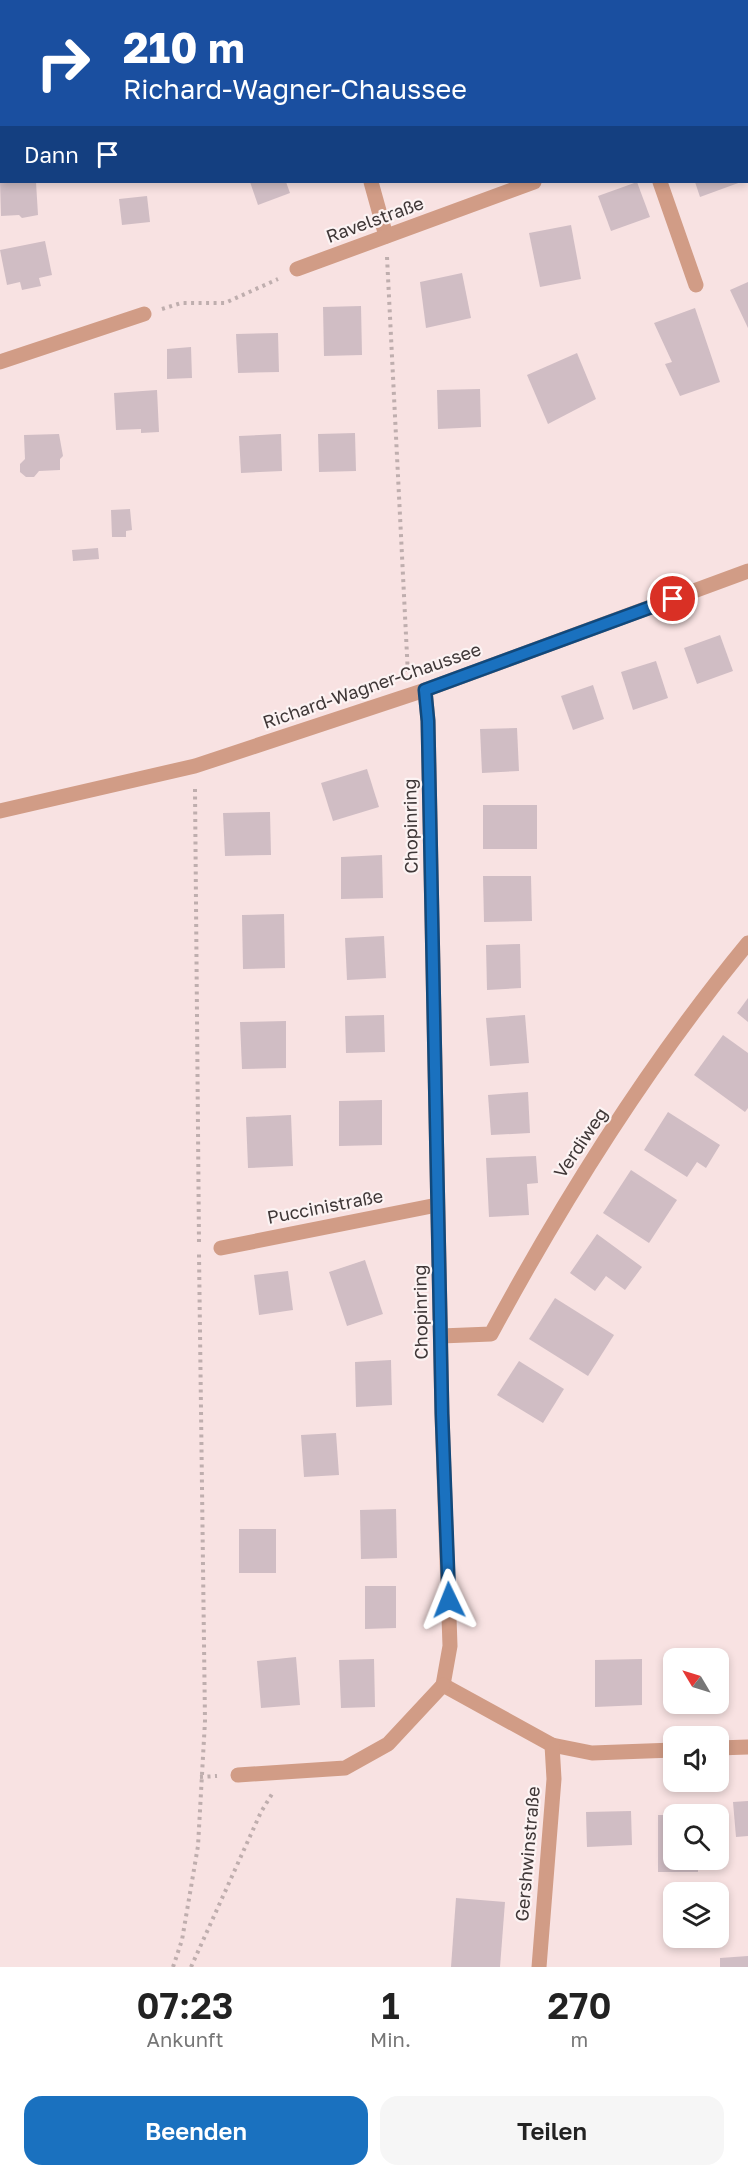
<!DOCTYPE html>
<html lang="de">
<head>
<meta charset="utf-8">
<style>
	body { margin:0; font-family:"Golos Text",sans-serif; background:#f6f6f6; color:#222; height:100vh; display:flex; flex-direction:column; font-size:22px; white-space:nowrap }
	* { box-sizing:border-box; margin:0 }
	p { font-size:20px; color:#767676 }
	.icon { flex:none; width:33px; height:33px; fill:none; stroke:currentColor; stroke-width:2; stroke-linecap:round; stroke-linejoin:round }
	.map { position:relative; height:1967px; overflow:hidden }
	.sheet { display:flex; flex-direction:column; background:#fff; flex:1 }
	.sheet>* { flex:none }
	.hud { position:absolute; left:0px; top:0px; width:748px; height:183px; box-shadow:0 3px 9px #0003; background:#1a4fa0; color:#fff; overflow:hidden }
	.needle { width:39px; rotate:308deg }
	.buttons { position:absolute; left:663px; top:1648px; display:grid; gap:12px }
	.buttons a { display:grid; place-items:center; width:66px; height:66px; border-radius:12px; background:#fff; box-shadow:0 3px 9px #0003; font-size:30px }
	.pin { position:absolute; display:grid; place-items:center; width:51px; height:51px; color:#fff; margin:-26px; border:3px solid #fff; border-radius:50%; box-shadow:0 2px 6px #0007 }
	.me { position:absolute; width:66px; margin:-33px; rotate:358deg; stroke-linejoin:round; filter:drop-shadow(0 0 4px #0008) }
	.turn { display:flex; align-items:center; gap:21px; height:126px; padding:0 24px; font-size:27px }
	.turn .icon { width:78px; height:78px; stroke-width:2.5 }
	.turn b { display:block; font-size:42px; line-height:51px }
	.then { display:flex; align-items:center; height:57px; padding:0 24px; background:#0003; gap:12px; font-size:22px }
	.eta { display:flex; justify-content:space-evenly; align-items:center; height:102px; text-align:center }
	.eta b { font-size:36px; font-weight:600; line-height:42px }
	.cta { display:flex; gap:12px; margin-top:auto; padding:12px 24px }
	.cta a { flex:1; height:69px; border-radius:18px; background:#1a71bf; color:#fff; font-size:24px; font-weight:600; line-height:69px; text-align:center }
	.cta a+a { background:#f6f6f6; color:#222 }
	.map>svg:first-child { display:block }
</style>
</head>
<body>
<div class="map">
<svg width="748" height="1967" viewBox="0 0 748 1967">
	<rect width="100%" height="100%" fill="#f8e2e2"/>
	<!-- building -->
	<g fill="#d0bdc4">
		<polygon points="0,182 36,182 38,215 22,218 19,215 1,216"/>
		<polygon points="250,182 286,182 290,193 258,205"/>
		<polygon points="637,182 650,217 611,231 598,196"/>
		<polygon points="695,182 741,182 700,197"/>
		<polygon points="147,196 150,222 122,225 119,199"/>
		<polygon points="571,225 581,279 540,287 529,233"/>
		<polygon points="45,241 52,275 39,278 41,286 22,290 20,282 7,285 0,250"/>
		<polygon points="462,273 471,318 426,328 420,282"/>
		<polygon points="748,282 748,328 730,290"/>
		<polygon points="361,306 362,355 324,356 323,307"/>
		<polygon points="695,308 720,382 680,396 665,364 672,362 654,323"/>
		<polygon points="278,333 279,372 238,373 236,334"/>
		<polygon points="191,347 192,378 167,379 167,349"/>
		<polygon points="577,353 596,399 548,424 527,375"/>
		<polygon points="480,389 481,427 438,429 437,390"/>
		<polygon points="157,390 159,432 141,433 141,429 116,430 114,393"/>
		<polygon points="355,433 356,471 319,472 318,434"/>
		<polygon points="59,434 63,456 60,459 60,470 39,471 34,477 26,477 20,472 20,464 25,459 24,435"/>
		<polygon points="281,434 282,471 241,473 239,436"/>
		<polygon points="130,509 132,530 126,531 126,537 112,537 111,510"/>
		<polygon points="98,548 99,559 73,561 72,550"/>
		<polygon points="720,635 733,671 697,684 684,648"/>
		<polygon points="656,661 668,698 633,710 621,672"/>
		<polygon points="593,685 604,719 573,730 561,696"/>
		<polygon points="517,728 519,771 482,773 480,729"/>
		<polygon points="367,769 379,807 333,821 321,783"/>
		<rect x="483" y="805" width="54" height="44"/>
		<polygon points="270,812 271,855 225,856 223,813"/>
		<polygon points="382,855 383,898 341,899 341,857"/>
		<polygon points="483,876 531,876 532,921 484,922"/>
		<polygon points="284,914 285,968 243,969 242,915"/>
		<polygon points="384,936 386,978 347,980 345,938"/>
		<polygon points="520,944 521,988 487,990 486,945"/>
		<polygon points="748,998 748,1022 737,1013"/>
		<polygon points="384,1015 385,1052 346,1053 345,1016"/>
		<polygon points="525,1015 529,1063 490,1066 486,1018"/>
		<polygon points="286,1021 286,1068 242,1069 240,1022"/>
		<polygon points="723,1035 748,1053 748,1108 745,1112 694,1075"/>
		<polygon points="528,1092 530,1133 491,1135 488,1095"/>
		<polygon points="382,1100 382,1145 339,1146 339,1101"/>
		<polygon points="668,1112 720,1145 706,1168 697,1162 687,1177 644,1150"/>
		<polygon points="291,1115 293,1166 248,1168 246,1117"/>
		<polygon points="536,1156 538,1183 527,1184 529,1215 489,1217 486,1158"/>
		<polygon points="631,1170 677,1200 649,1243 603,1213"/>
		<polygon points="597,1234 642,1267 625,1290 606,1276 595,1291 570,1273"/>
		<polygon points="365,1260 383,1314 347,1326 329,1272"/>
		<polygon points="288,1271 293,1310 259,1315 254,1275"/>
		<polygon points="555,1298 614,1335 588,1376 529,1339"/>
		<polygon points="391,1360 392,1405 356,1407 355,1362"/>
		<polygon points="519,1361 564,1389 543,1423 497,1395"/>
		<polygon points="336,1433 339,1475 304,1477 301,1435"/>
		<polygon points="396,1509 397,1558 361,1559 360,1510"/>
		<rect x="239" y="1529" width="37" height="44"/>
		<polygon points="365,1586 396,1586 396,1628 365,1629"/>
		<polygon points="296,1657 300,1705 261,1708 257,1661"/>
		<polygon points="374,1659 375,1707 341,1708 339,1660"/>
		<polygon points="642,1659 642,1705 595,1707 595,1660"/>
		<polygon points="672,1704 714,1704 714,1712 672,1713"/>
		<polygon points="748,1801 748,1836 736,1837 733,1802"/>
		<polygon points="631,1811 632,1845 587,1847 586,1812"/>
		<polygon points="658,1815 674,1815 674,1860 698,1860 698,1872 658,1872"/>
		<polygon points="456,1898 505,1902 500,1967 451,1967"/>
		<polygon points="748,1956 748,1967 720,1967 720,1958"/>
	</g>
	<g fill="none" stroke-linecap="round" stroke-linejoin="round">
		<!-- path -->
		<g stroke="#bfaeae" stroke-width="4" stroke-dasharray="3 4.5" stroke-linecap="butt">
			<polyline points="387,257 408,675"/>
			<polyline points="162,309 181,303 225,303 278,279"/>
			<polyline points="195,789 199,1243"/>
			<polyline points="200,1777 217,1776"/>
			<polyline points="173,1967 182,1940 198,1846 205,1721 199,1254"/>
			<polyline points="191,1967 261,1812 272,1794"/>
		</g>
		<!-- minor -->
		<g stroke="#d19c86" stroke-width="15">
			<polyline points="406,2 409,0"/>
			<polyline points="747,103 748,103"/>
			<polyline points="371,182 386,236"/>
			<polyline points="660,182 696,285"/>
			<polyline points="297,269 534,182"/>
			<polyline points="0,362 144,314"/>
			<polyline points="425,690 428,721 442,1414 450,1646 443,1685"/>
			<polyline points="0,811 195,766 425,690 748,571"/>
			<polyline points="221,1248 437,1205"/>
			<path d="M441,1336l50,-2c74,-137 158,-271 257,-391"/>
			<polyline points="443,1685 552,1745 592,1753 674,1750"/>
			<polyline points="718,1748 748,1747"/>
			<polyline points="238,1775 345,1768 388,1744 443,1685"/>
			<polyline points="539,1967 554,1779 552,1745"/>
		</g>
	</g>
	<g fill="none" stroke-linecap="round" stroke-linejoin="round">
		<!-- route casing -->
		<g stroke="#11497c" stroke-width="15">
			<polyline id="route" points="449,1600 442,1414 428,721 425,690 673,599"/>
		</g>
		<!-- route -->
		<use href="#route" stroke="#1a71bf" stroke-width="10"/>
	</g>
	<g text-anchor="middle" stroke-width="4.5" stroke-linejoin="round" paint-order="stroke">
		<!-- street labels -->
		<g font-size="18" fill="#3f3737" stroke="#fcf3f3">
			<text transform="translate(375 220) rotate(-20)" y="6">Ravelstraße</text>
			<text transform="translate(372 686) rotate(-19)" y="6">Richard-Wagner-Chaussee</text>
			<text transform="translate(411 826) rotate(-91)" y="6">Chopinring</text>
			<text transform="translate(581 1143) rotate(-56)" y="6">Verdiweg</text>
			<text transform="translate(325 1207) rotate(-11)" y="6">Puccinistraße</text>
			<text transform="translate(421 1312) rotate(-91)" y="6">Chopinring</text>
			<text transform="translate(528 1854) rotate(-85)" y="6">Gershwinstraße</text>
		</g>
	</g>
</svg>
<div class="buttons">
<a><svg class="needle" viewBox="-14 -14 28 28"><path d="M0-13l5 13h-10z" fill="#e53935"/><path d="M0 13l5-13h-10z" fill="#767676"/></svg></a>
<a><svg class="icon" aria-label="sound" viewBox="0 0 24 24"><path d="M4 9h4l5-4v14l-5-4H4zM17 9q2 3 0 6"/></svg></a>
<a><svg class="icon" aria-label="search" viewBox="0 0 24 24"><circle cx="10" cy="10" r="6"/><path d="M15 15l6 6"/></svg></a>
<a><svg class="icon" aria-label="layers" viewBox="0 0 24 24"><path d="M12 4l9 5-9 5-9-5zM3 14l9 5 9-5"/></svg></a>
</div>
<div class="pin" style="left:673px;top:599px;background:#d93025"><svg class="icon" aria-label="arrive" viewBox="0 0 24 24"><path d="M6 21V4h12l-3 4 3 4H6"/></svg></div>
<svg class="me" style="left:449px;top:1600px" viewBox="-20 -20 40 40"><path d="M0-17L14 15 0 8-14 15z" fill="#1a71bf" stroke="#fff" stroke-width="4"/></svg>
<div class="hud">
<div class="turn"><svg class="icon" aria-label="right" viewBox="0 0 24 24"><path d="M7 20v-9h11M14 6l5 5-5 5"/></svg><div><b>210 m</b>Richard-Wagner-Chaussee</div></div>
<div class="then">Dann<svg class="icon" aria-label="arrive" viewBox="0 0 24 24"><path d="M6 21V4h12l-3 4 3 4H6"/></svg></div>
</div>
</div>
<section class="sheet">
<div class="eta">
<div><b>07:23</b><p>Ankunft</p></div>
<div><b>1</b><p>Min.</p></div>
<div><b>270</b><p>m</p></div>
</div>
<div class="cta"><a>Beenden</a><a>Teilen</a></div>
</section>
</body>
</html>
